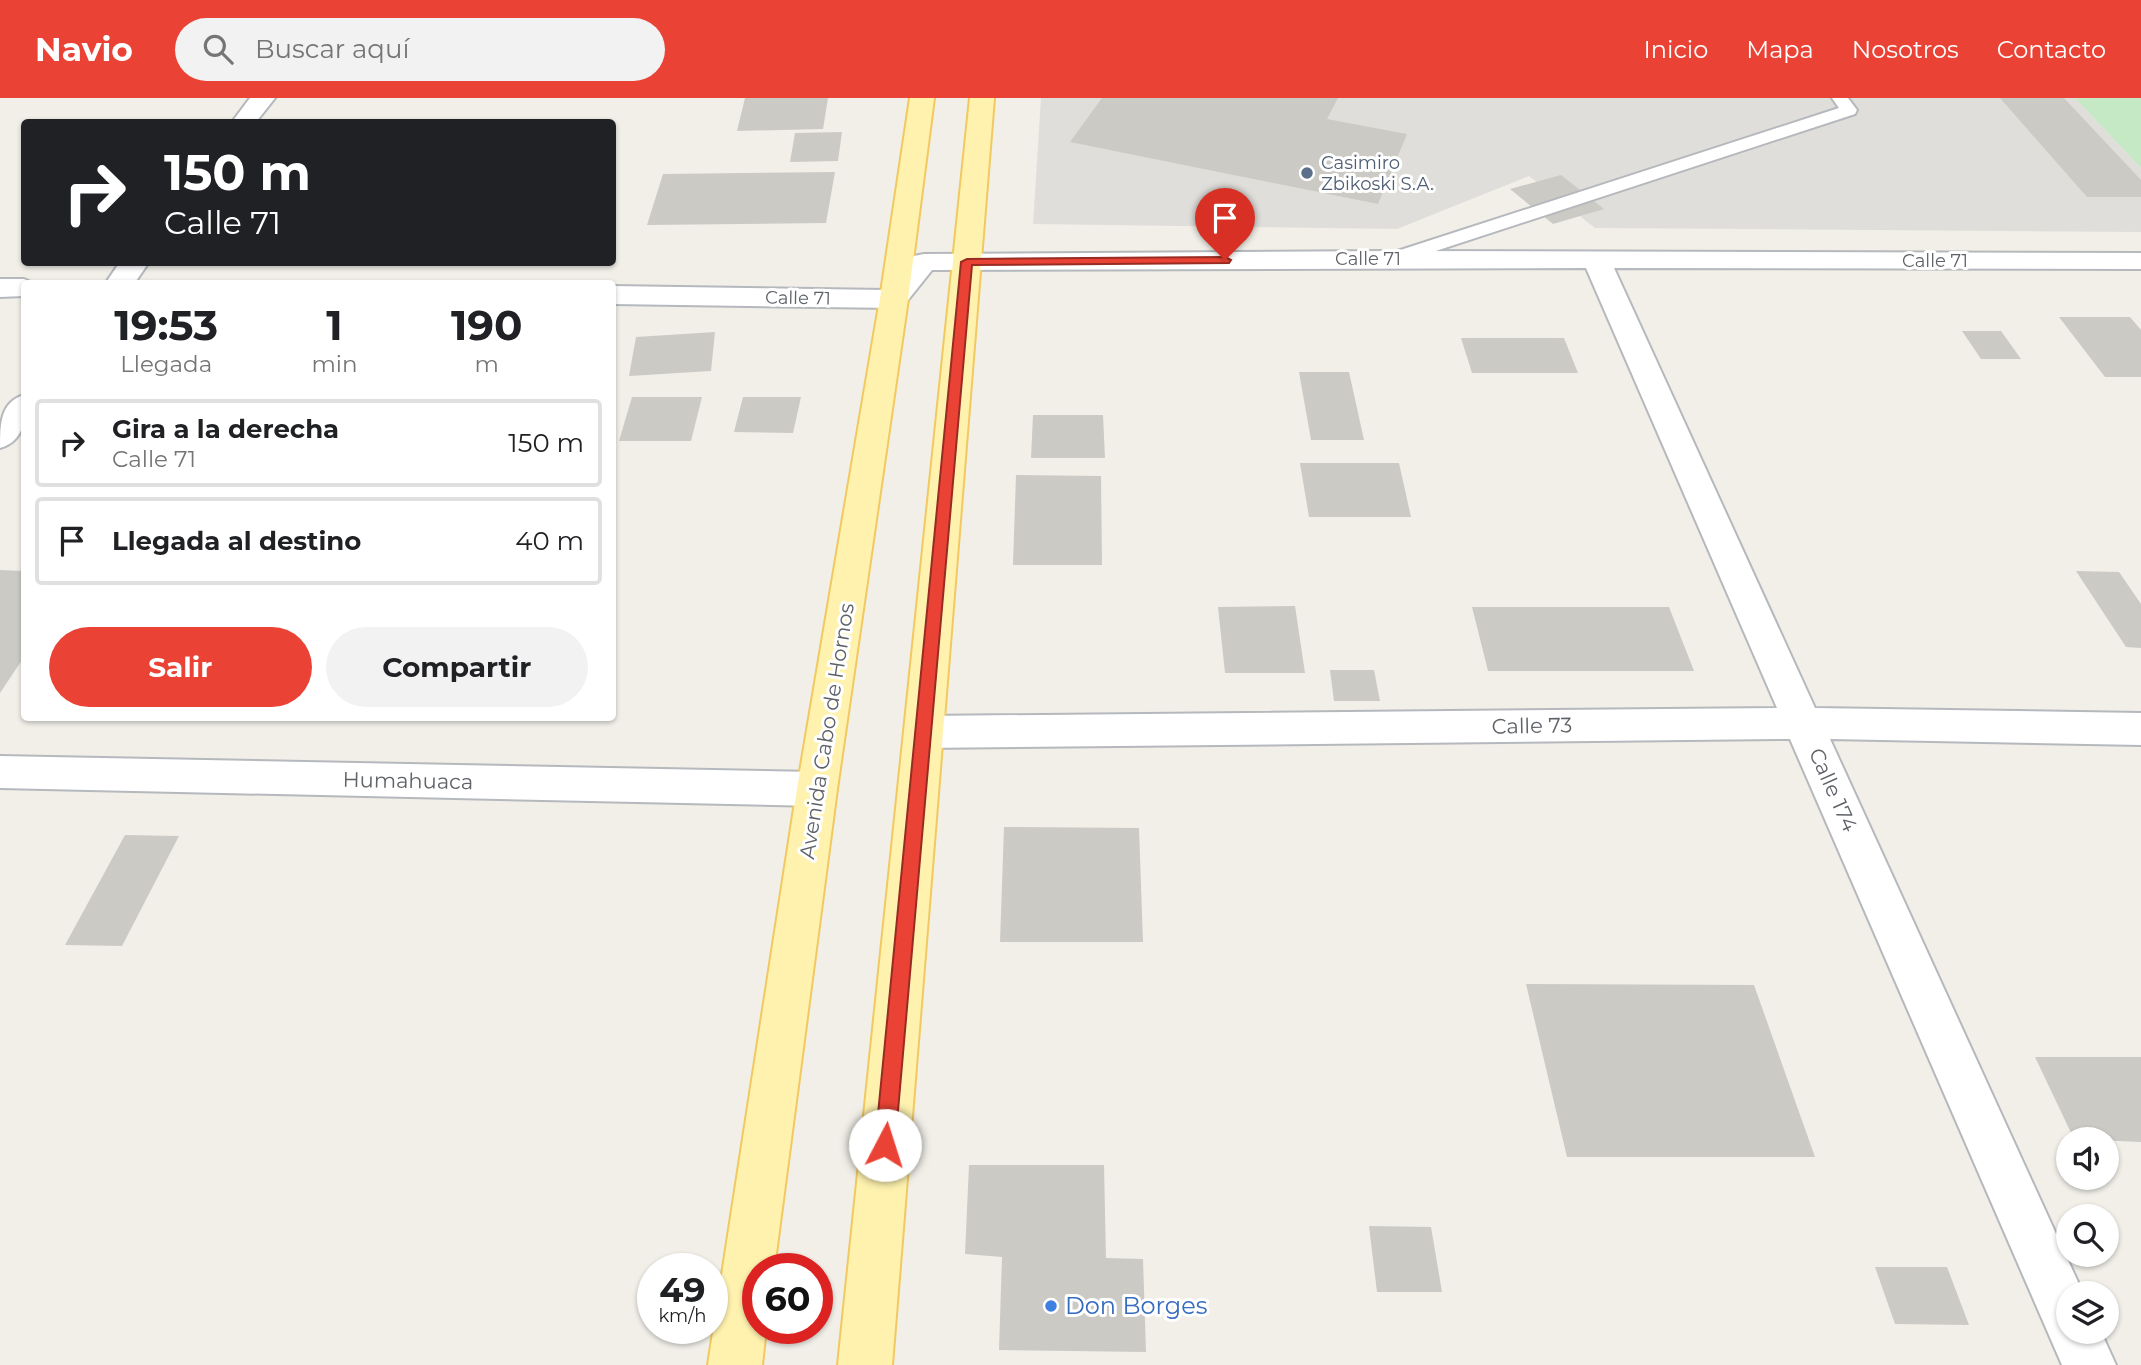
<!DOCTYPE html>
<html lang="es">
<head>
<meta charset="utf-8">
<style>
	body { margin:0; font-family:Montserrat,sans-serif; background:#f2f2f2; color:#202124; height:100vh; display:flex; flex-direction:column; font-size:26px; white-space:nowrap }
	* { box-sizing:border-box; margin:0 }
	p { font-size:23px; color:#757577 }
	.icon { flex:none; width:38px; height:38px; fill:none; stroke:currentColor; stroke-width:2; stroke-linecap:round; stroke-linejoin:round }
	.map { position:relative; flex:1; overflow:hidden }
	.panel { position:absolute; left:21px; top:182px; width:595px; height:441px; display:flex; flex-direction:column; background:#fff; border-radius:7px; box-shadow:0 2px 5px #0004 }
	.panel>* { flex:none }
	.guide { position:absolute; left:21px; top:21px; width:595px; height:147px; border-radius:7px; box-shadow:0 2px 5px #0004; background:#202124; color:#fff; overflow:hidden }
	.buttons { position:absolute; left:2056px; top:1029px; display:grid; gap:14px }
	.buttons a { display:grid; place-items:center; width:63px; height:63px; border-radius:50%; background:#fff; box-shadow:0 2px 5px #0004; font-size:35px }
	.speed { position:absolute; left:637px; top:1155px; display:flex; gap:14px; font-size:35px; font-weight:700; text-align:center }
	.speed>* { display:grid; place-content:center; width:91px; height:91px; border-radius:50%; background:#fff; box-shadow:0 2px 5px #0004; line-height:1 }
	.speed small { font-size:18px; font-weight:400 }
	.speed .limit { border:10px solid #d22; background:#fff; color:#111 }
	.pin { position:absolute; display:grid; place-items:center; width:60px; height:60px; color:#fff; margin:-72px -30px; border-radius:50% 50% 50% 0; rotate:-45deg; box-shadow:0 0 7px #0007 }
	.pin .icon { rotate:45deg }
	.me { position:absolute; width:77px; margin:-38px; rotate:5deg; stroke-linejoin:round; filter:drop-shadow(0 0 5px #0008) }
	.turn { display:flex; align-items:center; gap:24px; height:147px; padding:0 28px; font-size:32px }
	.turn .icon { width:91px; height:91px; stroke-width:2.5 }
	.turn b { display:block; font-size:49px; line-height:60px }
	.eta { display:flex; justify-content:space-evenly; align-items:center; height:119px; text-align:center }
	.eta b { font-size:42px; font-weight:700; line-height:49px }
	.button { display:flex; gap:14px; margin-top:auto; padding:14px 28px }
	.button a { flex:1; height:80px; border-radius:42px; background:#ea4335; color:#fff; font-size:28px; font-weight:700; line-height:80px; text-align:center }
	.button a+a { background:#f2f2f2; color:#202124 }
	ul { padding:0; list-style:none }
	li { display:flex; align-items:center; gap:21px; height:88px; margin:0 14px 10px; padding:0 14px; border:4px solid #e0e0e0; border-radius:7px }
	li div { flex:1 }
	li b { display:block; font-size:26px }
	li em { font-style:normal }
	header { display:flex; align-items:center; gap:42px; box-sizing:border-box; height:98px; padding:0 35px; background:#ea4335; color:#fff }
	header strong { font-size:33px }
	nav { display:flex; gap:38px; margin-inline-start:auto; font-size:24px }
	.search { width:490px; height:63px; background:#f2f2f2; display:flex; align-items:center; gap:18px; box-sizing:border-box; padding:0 24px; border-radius:38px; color:#757577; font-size:26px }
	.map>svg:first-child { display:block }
</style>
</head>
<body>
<header>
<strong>Navio</strong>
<div class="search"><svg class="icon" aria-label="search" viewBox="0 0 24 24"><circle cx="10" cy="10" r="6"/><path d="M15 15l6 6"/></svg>Buscar aquí</div>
<nav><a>Inicio</a><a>Mapa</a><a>Nosotros</a><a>Contacto</a></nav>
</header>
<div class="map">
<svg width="2141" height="1267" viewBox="0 0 2141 1267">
	<rect width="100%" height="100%" fill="#f1efe8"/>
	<!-- industrial -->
	<polygon fill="#e0deda" points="1041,0 2075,0 2141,70 2141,134 1595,130 1529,78 1397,131 1033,126"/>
	<!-- green -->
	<polygon fill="#c5e8c5" points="2075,0 2141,0 2141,70"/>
	<!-- building -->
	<g fill="#cccac5">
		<polygon points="745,0 828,0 823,31 737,33"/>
		<polygon points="1102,0 1338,0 1327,21 1407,36 1378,106 1070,44"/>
		<polygon points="2000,0 2064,0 2141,82 2141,99 2087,99"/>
		<polygon points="842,34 838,63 790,64 795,35"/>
		<polygon points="835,74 826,125 647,127 663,76"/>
		<polygon points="1561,77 1604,111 1553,126 1510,91"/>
		<polygon points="2059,219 2130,219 2141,232 2141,279 2105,279"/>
		<polygon points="1962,233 2001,233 2021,261 1981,261"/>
		<polygon points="715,234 711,273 629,278 636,239"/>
		<polygon points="1461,240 1564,240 1578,275 1472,275"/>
		<polygon points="1299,274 1349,274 1364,342 1311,342"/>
		<polygon points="632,299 702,299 691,343 619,343"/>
		<polygon points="743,299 801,299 793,335 734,334"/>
		<polygon points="1033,317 1103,317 1105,360 1031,360"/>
		<polygon points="1300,365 1399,365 1411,419 1309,419"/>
		<polygon points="1016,377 1101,378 1102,467 1013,467"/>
		<polygon points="0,472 24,473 24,559 0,595"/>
		<polygon points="2076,473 2119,474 2141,506 2141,550 2126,549"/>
		<polygon points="1295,508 1305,575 1225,575 1218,509"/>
		<polygon points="1472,509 1669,509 1694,573 1488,573"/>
		<polygon points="1330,572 1374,572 1380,603 1334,603"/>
		<polygon points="1004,729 1139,730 1143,844 1000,844"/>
		<polygon points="125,737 179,738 122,848 65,847"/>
		<polygon points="1526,886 1754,887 1815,1059 1567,1059"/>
		<polygon points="2035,959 2141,959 2141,1044 2074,1041"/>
		<polygon points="969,1067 1104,1067 1106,1160 1143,1161 1146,1254 999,1252 1002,1159 965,1156"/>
		<polygon points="1369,1128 1431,1129 1442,1194 1377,1194"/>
		<polygon points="1875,1169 1947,1169 1969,1227 1895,1226"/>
	</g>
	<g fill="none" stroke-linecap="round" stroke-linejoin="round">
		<!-- service casing -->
		<g stroke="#b5b8bc" stroke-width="4">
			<polygon id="service" points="1832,0 1848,0 1857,12 1855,16 1399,165 1385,165 1383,161 1385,157 1839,10"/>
		</g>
		<!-- minor casing -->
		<g stroke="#b5b8bc" stroke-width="4">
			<g id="minor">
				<polygon points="250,0 275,0 256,24 232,24"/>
				<polygon points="1392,153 2141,155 2141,171 1614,170 1815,610 2141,615 2141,647 1830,641 2083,1195 2068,1195 2068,1234 2101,1234 2116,1267 2062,1267 1790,641 923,650 909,645 904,634 909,623 923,618 1777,610 1586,170 932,172 904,207 894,210 612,206 612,188 886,192 914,158 924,156"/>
				<polygon points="120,164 149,164 134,186 105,186"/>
				<polygon points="0,181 24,181 35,186 24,186 24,198 0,199"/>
				<path d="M24,297c2,22 1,46 -24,53 0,-23 0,-46 24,-53z"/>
				<polygon points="0,658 817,674 831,679 837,691 831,703 817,708 0,690"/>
			</g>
		</g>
		<!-- primary casing -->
		<g stroke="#f2c960" stroke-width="4">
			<g id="primary">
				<polygon points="910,0 934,0 908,201 837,691 774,1171 758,1171 758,1230 766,1230 762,1267 708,1267 797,691 880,201"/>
				<polygon points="970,0 994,0 892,1267 838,1267"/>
			</g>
		</g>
		<!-- service -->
		<use href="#service" fill="#fff" fill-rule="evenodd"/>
		<!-- minor -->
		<use href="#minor" fill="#fff" fill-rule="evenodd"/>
		<!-- primary -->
		<use href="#primary" fill="#fff2af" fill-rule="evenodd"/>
	</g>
	<!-- route -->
	<polygon fill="#ea4335" stroke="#982c22" stroke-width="2" points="1225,159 1231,162 1229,165 972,167 895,1047 892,1054 885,1057 878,1054 875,1047 961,164 967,161"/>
	<!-- markers -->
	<circle fill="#5c6f8a" stroke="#fff" stroke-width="2.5" cx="1307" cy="75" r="7"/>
	<circle fill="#3f7fe0" stroke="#fff" stroke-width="2.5" cx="1051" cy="1208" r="7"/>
	<g text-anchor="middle" stroke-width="6" stroke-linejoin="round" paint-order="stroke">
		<!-- far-service labels -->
		<g font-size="18" fill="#4e5e75" stroke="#fff" text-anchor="start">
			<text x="1321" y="71">Casimiro<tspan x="1321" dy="21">Zbikoski S.A.</tspan></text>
		</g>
		<!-- far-street labels -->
		<g font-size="18" fill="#5f6368" stroke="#fff">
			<text x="1368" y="167">Calle 71</text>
			<text x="1935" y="169">Calle 71</text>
			<text transform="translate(798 200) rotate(1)" y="6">Calle 71</text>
		</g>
		<!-- street labels -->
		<g font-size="21" fill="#5f6368" stroke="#fff">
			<text transform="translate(1532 628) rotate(-1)" y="7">Calle 73</text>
			<text transform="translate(827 633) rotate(-81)" y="7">Avenida Cabo de Hornos</text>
			<text transform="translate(408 683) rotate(1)" y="7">Humahuaca</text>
			<text transform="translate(1833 692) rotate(66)" y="7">Calle 174</text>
		</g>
		<!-- near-shop labels -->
		<g font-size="24" fill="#366cbe" stroke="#fff" text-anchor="start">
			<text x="1065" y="1216">Don Borges</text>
		</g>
	</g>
</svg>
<div class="buttons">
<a><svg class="icon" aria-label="sound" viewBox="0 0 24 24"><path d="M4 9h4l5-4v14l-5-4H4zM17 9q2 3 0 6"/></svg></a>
<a><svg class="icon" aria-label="search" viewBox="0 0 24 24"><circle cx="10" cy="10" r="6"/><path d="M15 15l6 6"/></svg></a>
<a><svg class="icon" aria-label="layers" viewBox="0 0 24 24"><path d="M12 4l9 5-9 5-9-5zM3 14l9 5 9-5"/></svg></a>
</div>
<div class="speed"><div>49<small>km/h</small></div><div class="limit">60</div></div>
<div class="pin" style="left:1225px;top:162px;background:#d93025"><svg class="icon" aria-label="arrive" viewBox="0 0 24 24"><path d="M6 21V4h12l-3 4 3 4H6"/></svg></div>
<svg class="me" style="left:885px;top:1047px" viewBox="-20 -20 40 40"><circle r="19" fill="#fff"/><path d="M0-13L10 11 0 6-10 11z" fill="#ea4335"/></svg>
<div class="guide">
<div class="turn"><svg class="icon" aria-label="right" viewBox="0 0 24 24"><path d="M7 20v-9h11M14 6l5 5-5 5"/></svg><div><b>150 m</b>Calle 71</div></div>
</div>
<section class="panel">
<div class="eta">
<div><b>19:53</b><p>Llegada</p></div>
<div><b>1</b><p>min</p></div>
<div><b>190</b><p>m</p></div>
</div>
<ul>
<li><svg class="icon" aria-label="right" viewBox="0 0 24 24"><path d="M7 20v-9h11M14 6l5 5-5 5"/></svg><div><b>Gira a la derecha</b><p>Calle 71</p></div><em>150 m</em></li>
<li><svg class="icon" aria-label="arrive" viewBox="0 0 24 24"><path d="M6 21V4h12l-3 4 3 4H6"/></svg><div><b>Llegada al destino</b></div><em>40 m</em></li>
</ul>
<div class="button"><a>Salir</a><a>Compartir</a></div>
</section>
</div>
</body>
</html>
